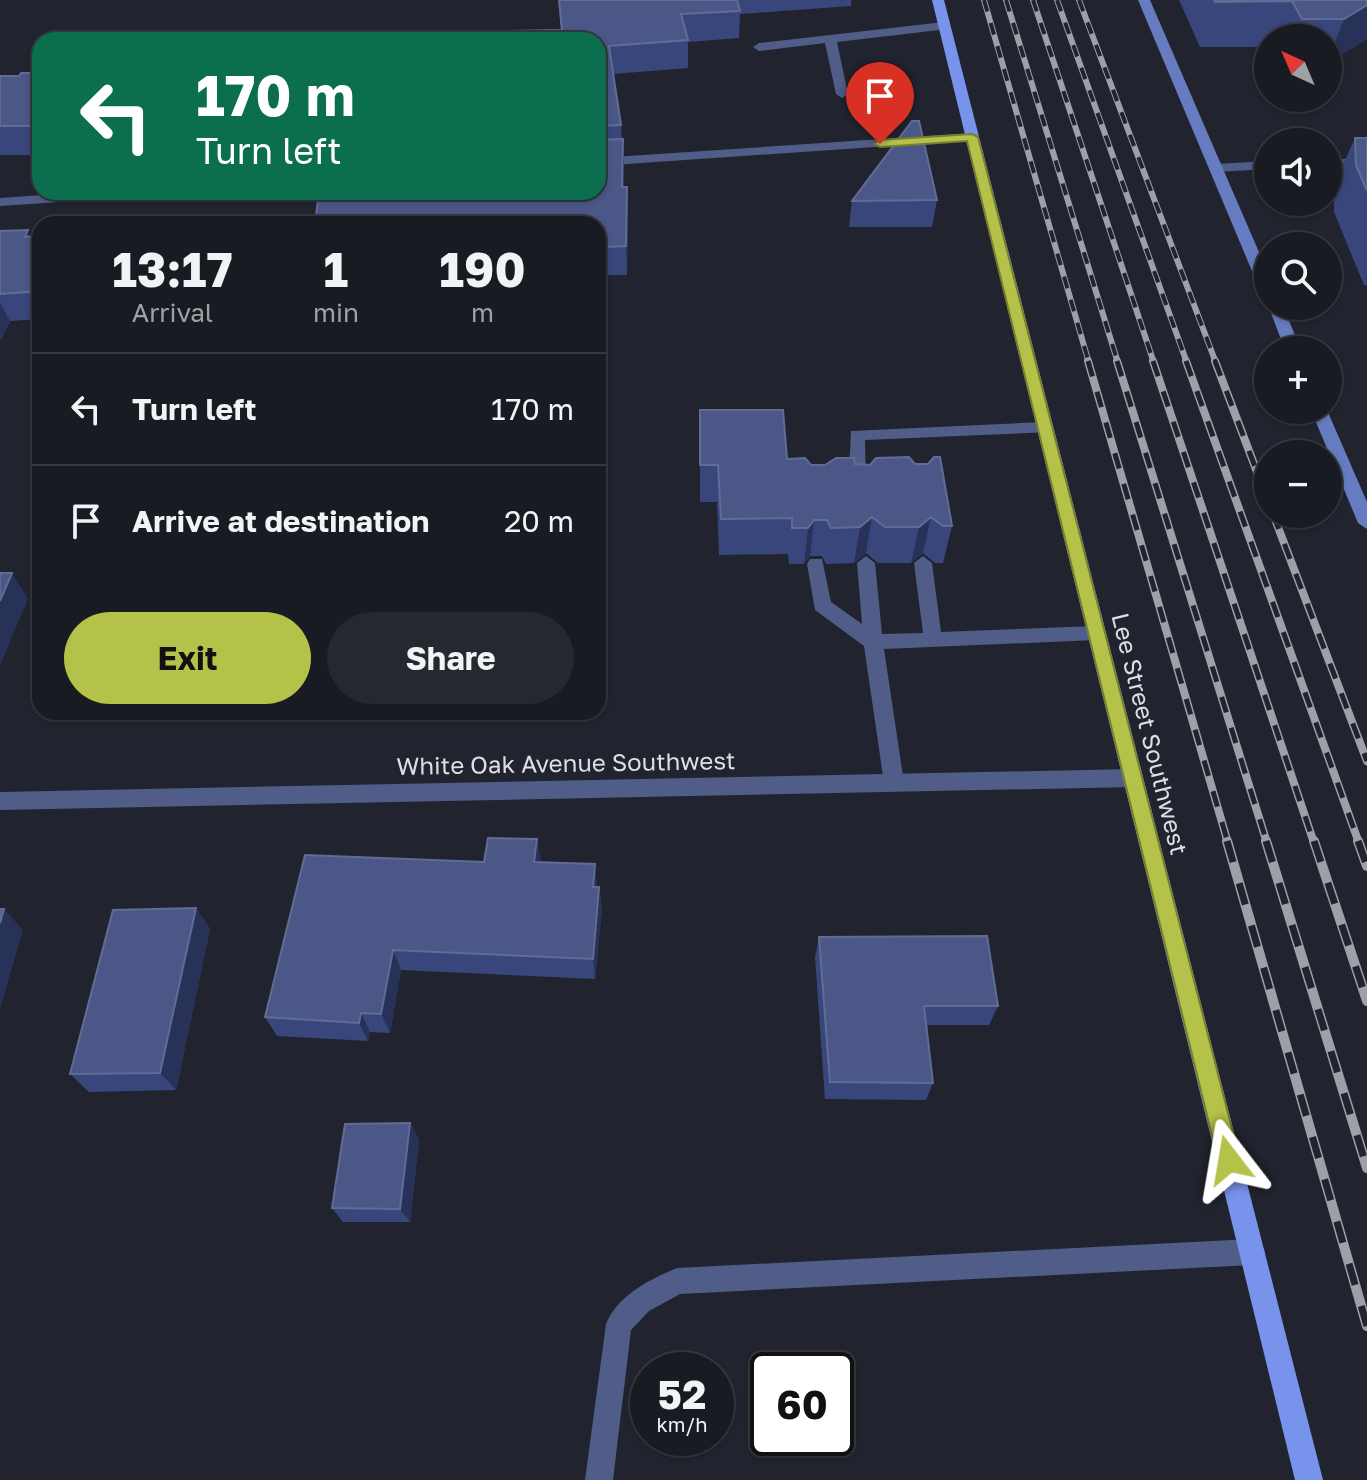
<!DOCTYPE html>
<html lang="en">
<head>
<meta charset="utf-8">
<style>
	body { margin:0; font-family:"Golos Text",sans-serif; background:#26282f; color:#f1f3f6; height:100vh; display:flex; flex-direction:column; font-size:30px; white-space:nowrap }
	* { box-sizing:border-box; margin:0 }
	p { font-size:26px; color:#9fa1a5 }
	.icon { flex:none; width:44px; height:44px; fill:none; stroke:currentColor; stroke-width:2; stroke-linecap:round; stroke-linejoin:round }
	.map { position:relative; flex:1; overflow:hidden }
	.sheet { position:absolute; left:32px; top:216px; width:574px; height:504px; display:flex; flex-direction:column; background:#191b22; border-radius:24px; box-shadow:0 2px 6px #0004,0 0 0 2px #373940 }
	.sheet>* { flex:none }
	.guide { position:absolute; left:32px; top:32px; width:574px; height:168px; border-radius:24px; box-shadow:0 2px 6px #0004,0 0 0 2px #373940; background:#0b6e4f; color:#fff; overflow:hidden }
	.needle { width:52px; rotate:316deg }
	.tools { position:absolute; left:1254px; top:24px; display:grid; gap:16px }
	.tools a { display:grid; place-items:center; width:88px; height:88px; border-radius:50%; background:#191b22; box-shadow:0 2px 6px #0004,0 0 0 2px #373940; font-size:40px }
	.speed { position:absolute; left:630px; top:1352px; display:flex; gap:16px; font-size:40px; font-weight:700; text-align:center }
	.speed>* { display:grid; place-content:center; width:104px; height:104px; border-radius:50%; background:#191b22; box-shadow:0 2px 6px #0004,0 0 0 2px #373940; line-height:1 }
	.speed small { font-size:20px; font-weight:400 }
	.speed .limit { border:4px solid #111; border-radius:12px; background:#fff; color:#111 }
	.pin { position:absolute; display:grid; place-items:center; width:68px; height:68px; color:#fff; margin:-82px -34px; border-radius:50% 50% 50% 0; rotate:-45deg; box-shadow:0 0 8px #0007 }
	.pin .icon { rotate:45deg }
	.me { position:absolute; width:88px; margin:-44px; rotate:346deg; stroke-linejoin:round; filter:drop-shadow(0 0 6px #0008) }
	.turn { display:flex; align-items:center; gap:28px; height:168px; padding:0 32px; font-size:36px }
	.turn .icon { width:104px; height:104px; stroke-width:2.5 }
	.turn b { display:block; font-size:56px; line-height:68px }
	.eta { display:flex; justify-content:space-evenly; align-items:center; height:136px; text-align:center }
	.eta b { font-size:48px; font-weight:700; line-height:56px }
	.cta { display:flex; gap:16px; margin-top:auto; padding:16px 32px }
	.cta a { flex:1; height:92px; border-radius:48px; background:#b5c24a; color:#111; font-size:32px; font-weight:700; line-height:92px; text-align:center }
	.cta a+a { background:#26282f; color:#f1f3f6 }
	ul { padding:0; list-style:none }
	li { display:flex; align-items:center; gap:24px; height:112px; padding:0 32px; border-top:2px solid #373940 }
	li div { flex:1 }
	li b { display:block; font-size:30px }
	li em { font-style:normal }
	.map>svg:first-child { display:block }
</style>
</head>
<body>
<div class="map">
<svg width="1367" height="1480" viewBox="0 0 1367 1480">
	<rect width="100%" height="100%" fill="#21242e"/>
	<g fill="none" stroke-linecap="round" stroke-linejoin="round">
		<!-- lane -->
		<g fill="#4f5d88" fill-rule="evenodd">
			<polygon points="944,22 950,26 948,29 837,42 848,94 842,98 836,94 825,43 759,51 753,47 759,43"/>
			<rect x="1328" y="159" width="39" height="8"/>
			<polygon points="1268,161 1268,169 1216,172 1209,168 1216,164"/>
			<polygon points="1045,422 1053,428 1051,432 865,440 866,491 857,497 848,491 851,431"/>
			<polygon points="866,556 875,563 882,634 923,633 914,563 923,556 932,563 941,632 1096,626 1105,633 1096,640 884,649 904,783 901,789 894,792 887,789 884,783 864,646 815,610 807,564 810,559 822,559 831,602 862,624 857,563"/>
			<path d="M1252,1239l9,4 4,9 -4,9 -9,4 -572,29 -31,17 -18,19 -18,150h-28l21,-156c11,-28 44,-45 71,-56z"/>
		</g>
		<!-- street -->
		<g fill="#4f5d88" fill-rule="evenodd">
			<polygon points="972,133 979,137 977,140 598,166 598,158"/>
			<polygon points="87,192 157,192 150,196 0,206 0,198"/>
			<polygon points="1133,769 1140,772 1143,778 1140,784 1133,787 0,810 0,792"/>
		</g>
		<!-- secondary -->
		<g fill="#667bc0" fill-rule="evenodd">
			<polygon points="1138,0 1150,0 1268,273 1268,295 1260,290"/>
			<polygon points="1268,305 1283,306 1301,350 1285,350"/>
			<polygon points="1311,410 1327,410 1367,502 1367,529 1358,523"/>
		</g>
		<!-- primary -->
		<polygon fill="#7893ec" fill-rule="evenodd" points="932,0 944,0 1323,1480 1295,1480"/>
		<!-- rail-far2 casing -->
		<g stroke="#9da0a8" stroke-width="6">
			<g id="rail-far2">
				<polyline points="984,0 1089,363"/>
				<polyline points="1006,0 1118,363"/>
				<polyline points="1033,0 1154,363"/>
				<polyline points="1057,0 1187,363"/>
				<polyline points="1079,0 1216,363"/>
			</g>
		</g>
		<!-- rail-far1 casing -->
		<g stroke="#9da0a8" stroke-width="8">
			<g id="rail-far1">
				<polyline points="1088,361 1228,843"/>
				<polyline points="1117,361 1267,843"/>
				<polyline points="1153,361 1314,843"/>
				<polyline points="1186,361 1359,843"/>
				<polyline points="1215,361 1268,501"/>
				<polyline points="1273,514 1367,761"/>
			</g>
		</g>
		<!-- rail casing -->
		<g stroke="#9da0a8" stroke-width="10">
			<g id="rail">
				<polyline points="1227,841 1367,1326"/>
				<polyline points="1266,841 1367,1168"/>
				<polyline points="1314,841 1367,1001"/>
				<polyline points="1358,841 1367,866"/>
			</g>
		</g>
		<!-- rail-far2 -->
		<use href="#rail-far2" stroke="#21242e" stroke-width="4" stroke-dasharray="12" stroke-linecap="butt"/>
		<!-- rail-far1 -->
		<use href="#rail-far1" stroke="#21242e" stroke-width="5" stroke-dasharray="16" stroke-linecap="butt"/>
		<!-- rail -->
		<use href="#rail" stroke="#21242e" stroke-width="7" stroke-dasharray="22" stroke-linecap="butt"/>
	</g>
	<!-- wall -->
	<g fill="#38467c">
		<polygon points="558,0 851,0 851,6 740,14 739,38 688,42 688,68 613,74 621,125 624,167 624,187 627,187 628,216 627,275 606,275 606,283 598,284 598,40 561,30"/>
		<polygon points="1179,0 1367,0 1367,39 1328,63 1328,38 1268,38 1268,47 1200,47"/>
		<polygon points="40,73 40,155 0,155 0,76 19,76"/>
		<polygon points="1355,138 1367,138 1367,285 1364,285 1334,212 1334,184"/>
		<polygon points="937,200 932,227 849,227 852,201"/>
		<polygon points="0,231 30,236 40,235 40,319 10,321 1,339 0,339"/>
		<polygon points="700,410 787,459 811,465 855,464 952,526 943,563 935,563 923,553 911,563 878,563 866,553 854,563 826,564 822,556 810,556 804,564 789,564 788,554 719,555 717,502 700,502"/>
		<polygon points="484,862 541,862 599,887 602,908 595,979 401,970 390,1033 370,1032 368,1041 277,1036 265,1017"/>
		<polygon points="196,908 210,929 176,1090 89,1092 70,1074"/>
		<polygon points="819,937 998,1006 989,1025 926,1025 933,1083 926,1100 825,1099 815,957"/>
		<polygon points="410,1123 419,1140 410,1222 343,1222 332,1208"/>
	</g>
	<!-- shaded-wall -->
	<g fill="#283258">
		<polygon points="1367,5 1367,39 1328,63 1328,59 1344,19"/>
		<polygon points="623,139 624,167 623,215 622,187"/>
		<polygon points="627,187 628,216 627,275 626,246"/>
		<polygon points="605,247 606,275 606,283 604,255"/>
		<polygon points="0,302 10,321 1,339 0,336"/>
		<polygon points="872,517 866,553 854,563 860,527"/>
		<polygon points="931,517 923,553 911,563 919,527"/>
		<polygon points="814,520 810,556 804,564 808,528"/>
		<polygon points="12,573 28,599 0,665 0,601"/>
		<polygon points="537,839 541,861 539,883 534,862"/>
		<polygon points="595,864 597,886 595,908 593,887"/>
		<polygon points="599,887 602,908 595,979 593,959"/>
		<polygon points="196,908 210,929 176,1090 160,1073"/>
		<polygon points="4,909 23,930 0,1009 0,923"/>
		<polygon points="393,950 401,970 390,1033 381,1014"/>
		<polygon points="361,1013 370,1032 368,1041 359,1023"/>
		<polygon points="410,1123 419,1140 410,1222 400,1209"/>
	</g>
	<!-- building -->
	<g fill="#4a5787" stroke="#616c96" stroke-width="2">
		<polygon points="559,0 737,0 740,11 681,14 688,40 609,46 621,125 598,126 598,40 246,40 248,36 562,30"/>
		<polygon points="1214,0 1367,0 1367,5 1344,19 1302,19 1292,1 1215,2"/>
		<polygon points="21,73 40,73 40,126 0,126 0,76 19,76"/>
		<polygon points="912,121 919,121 937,200 852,201"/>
		<polygon points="1355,138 1367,138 1367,191 1356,165"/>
		<polygon points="623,139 622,187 627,187 626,246 605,247 604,255 598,255 598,224 315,224 319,192 598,192 598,140"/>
		<polygon points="28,230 25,237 40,235 40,291 0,294 0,231"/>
		<polygon points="700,410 783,410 787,459 805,458 811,465 825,465 836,458 854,458 855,464 870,465 876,458 909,457 915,464 928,464 934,457 940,457 952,526 943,526 931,517 919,527 885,527 872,517 860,527 831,528 827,520 814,520 808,528 792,528 792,518 721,519 718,465 700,465"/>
		<polygon points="0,573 12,573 0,601"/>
		<polygon points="488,838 537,839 534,862 595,864 593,887 599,887 593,959 393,950 381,1014 361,1013 359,1023 265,1017 305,855 484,862"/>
		<polygon points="196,908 160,1073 70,1074 113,910"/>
		<polygon points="0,909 4,909 0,923"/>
		<polygon points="987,936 998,1006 924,1006 933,1083 830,1082 819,937"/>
		<polygon points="410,1123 400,1209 332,1208 345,1124"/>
	</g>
	<!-- route -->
	<polygon fill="#b5c24a" stroke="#767e30" stroke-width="2" points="972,134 978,137 1240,1160 1237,1167 1229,1171 1221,1167 1218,1160 967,141 880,147 874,144 880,140"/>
	<g text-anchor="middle" stroke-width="8" stroke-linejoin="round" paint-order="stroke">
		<!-- street labels -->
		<g font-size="24" fill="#dddfe6" stroke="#21242e">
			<text transform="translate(1149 734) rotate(76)" y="8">Lee Street Southwest</text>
			<text transform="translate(566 764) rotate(-1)" y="8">White Oak Avenue Southwest</text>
		</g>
	</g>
</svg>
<div class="tools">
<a><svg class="needle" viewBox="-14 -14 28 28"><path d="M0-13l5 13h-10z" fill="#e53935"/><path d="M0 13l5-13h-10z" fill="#9fa1a5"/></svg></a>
<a><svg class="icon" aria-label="sound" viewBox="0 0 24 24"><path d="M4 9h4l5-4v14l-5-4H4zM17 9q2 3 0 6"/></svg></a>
<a><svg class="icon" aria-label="search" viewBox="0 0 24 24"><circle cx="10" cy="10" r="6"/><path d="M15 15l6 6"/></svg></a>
<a>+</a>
<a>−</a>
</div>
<div class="speed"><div>52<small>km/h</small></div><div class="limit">60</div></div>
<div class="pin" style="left:880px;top:144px;background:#d93025"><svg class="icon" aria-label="arrive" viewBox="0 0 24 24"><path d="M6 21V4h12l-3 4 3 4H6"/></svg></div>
<svg class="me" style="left:1229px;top:1160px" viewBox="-20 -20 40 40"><path d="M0-17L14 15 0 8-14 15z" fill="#b5c24a" stroke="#fff" stroke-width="4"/></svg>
<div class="guide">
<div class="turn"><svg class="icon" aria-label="left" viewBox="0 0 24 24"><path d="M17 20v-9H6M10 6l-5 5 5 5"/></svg><div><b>170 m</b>Turn left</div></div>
</div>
<section class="sheet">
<div class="eta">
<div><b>13:17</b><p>Arrival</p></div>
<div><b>1</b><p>min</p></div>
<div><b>190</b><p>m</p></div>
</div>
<ul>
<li><svg class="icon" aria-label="left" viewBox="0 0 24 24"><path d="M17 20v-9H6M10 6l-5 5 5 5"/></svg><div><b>Turn left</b></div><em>170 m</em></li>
<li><svg class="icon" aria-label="arrive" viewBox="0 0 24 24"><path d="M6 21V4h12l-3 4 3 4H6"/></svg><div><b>Arrive at destination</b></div><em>20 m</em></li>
</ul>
<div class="cta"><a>Exit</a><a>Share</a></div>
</section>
</div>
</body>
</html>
